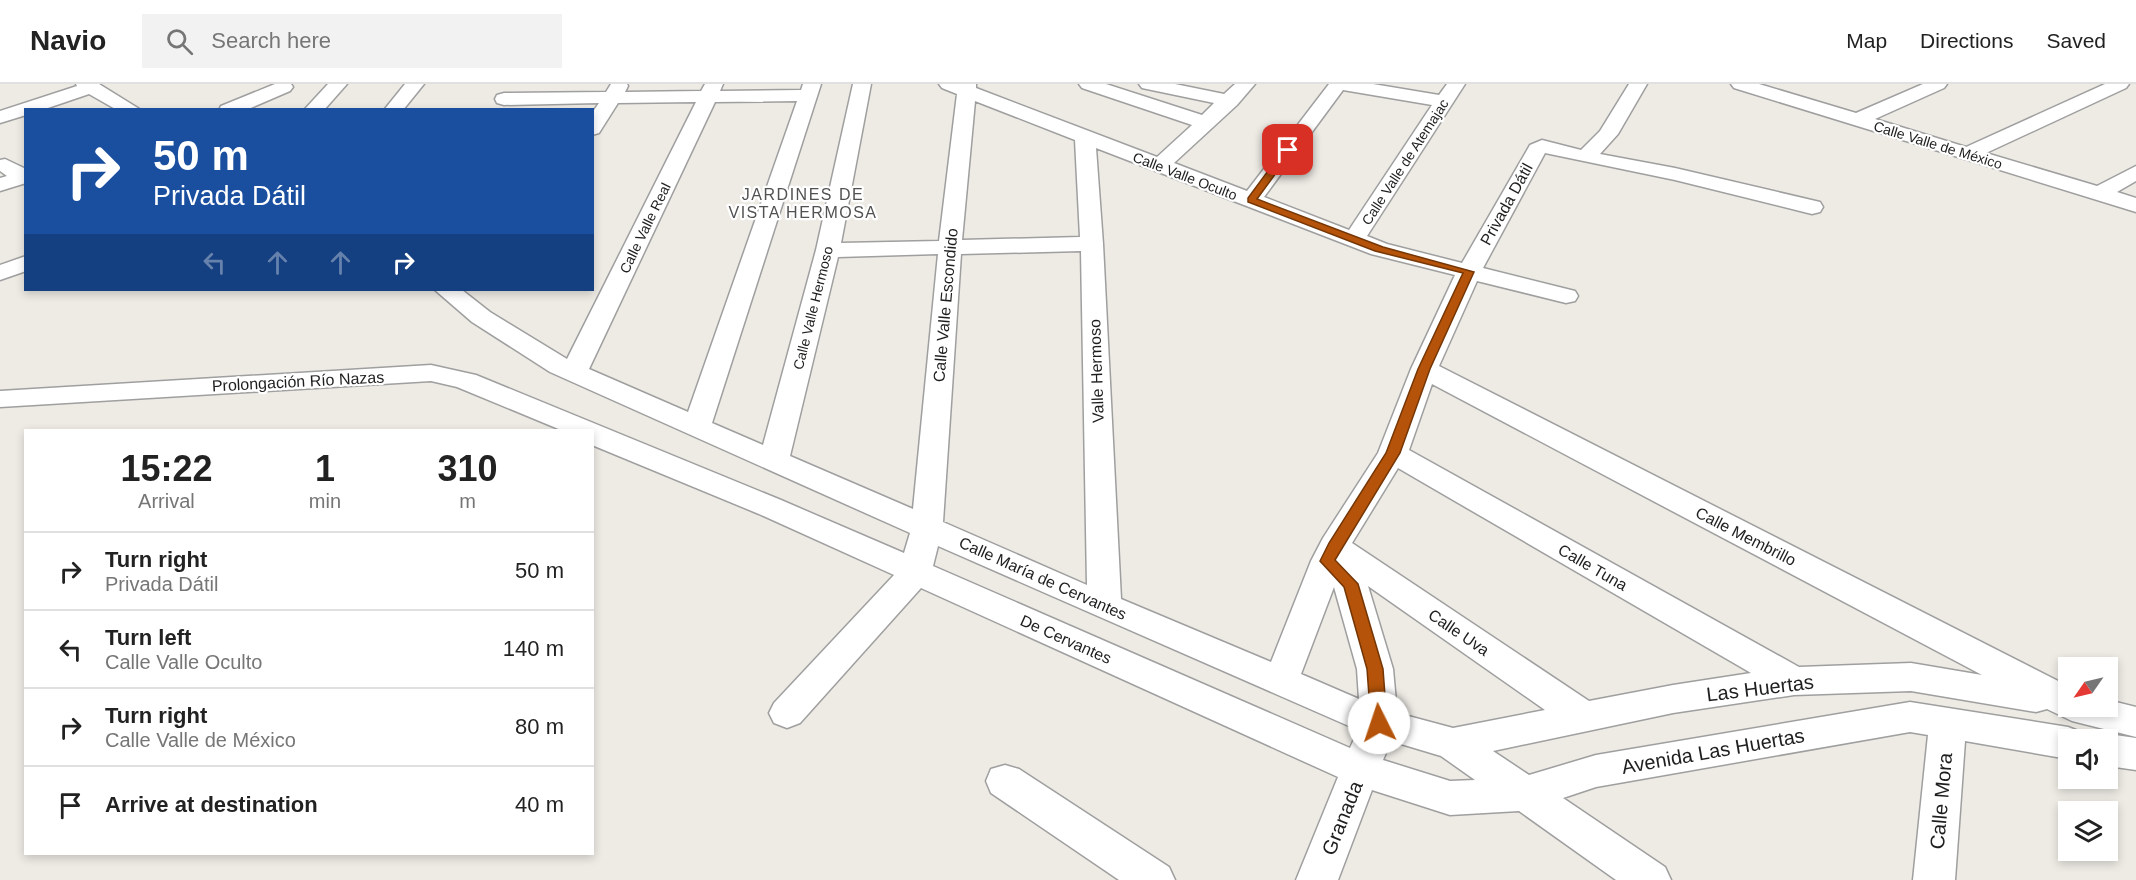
<!DOCTYPE html>
<html lang="en">
<head>
<meta charset="utf-8">
<style>
	body { margin:0; font-family:Arial,sans-serif; background:#f2f2f2; color:#222; height:100vh; display:flex; flex-direction:column; font-size:22px; white-space:nowrap }
	* { box-sizing:border-box; margin:0 }
	p { font-size:20px; color:#767676 }
	.icon { flex:none; width:33px; height:33px; fill:none; stroke:currentColor; stroke-width:2; stroke-linecap:round; stroke-linejoin:round }
	.map { position:relative; flex:1; overflow:hidden }
	.side { position:absolute; left:24px; top:345px; width:570px; height:426px; display:flex; flex-direction:column; background:#fff; border-radius:0px; box-shadow:0 3px 9px #0003 }
	.side>* { flex:none }
	.guide { position:absolute; left:24px; top:24px; width:570px; height:183px; border-radius:0px; box-shadow:0 3px 9px #0003; background:#1a4fa0; color:#fff; overflow:hidden }
	.needle { width:39px; rotate:236deg }
	.buttons { position:absolute; left:2058px; top:573px; display:grid; gap:12px }
	.buttons a { display:grid; place-items:center; width:60px; height:60px; border-radius:0px; background:#fff; box-shadow:0 3px 9px #0003; font-size:30px }
	.pin { position:absolute; display:grid; place-items:center; width:51px; height:51px; color:#fff; margin:-26px; border-radius:12px; box-shadow:0 3px 9px #0006 }
	.me { position:absolute; width:66px; margin:-33px; rotate:356deg; stroke-linejoin:round; filter:drop-shadow(0 0 4px #0008) }
	.turn { display:flex; align-items:center; gap:21px; height:126px; padding:0 30px; font-size:27px }
	.turn .icon { width:78px; height:78px; stroke-width:2.5 }
	.turn b { display:block; font-size:42px; line-height:51px }
	.lanes { display:flex; align-items:center; height:57px; padding:0 30px; background:#0003; justify-content:center; gap:30px; direction:ltr }
	.lanes .off { opacity:.35 }
	.eta { display:flex; justify-content:space-evenly; align-items:center; height:102px; text-align:center }
	.eta b { font-size:36px; font-weight:700; line-height:42px }
	ul { padding:0; list-style:none }
	li { display:flex; align-items:center; gap:18px; height:78px; padding:0 30px; border-top:2px solid #e0e0e0 }
	li div { flex:1 }
	li b { display:block; font-size:22px }
	li em { font-style:normal }
	header { display:flex; align-items:center; gap:36px; box-sizing:border-box; height:84px; padding:0 30px; background:#fff; border-bottom:2px solid #e0e0e0 }
	header strong { font-size:28px }
	nav { display:flex; gap:33px; margin-inline-start:auto; font-size:21px }
	.search { width:420px; height:54px; background:#f2f2f2; display:flex; align-items:center; gap:15px; box-sizing:border-box; padding:0 21px; border-radius:0px; color:#767676; font-size:22px }
	.map>svg:first-child { display:block }
</style>
</head>
<body>
<header>
<strong>Navio</strong>
<div class="search"><svg class="icon" aria-label="search" viewBox="0 0 24 24"><circle cx="10" cy="10" r="6"/><path d="M15 15l6 6"/></svg>Search here</div>
<nav><a>Map</a><a>Directions</a><a>Saved</a></nav>
</header>
<div class="map">
<svg width="2136" height="796" viewBox="0 0 2136 796">
	<rect width="100%" height="100%" fill="#eeebe5"/>
	<g fill="none" stroke-linecap="round" stroke-linejoin="round">
		<!-- minor casing -->
		<g stroke="#9f9f9f" stroke-width="3">
			<g id="minor">
				<polygon points="76,0 99,0 141,26 117,26 89,10 42,26 26,26 26,31 0,39 0,27 77,2"/>
				<polygon points="275,0 291,0 293,3 290,7 246,26 219,26 221,22"/>
				<polygon points="328,0 347,0 324,26 304,26"/>
				<polygon points="405,0 424,0 403,26 384,26"/>
				<path d="M611,0h16l1,2 -3,6 76,-1 4,-7h18l-3,7 81,-1 2,-6h18l-109,339 51,22 53,-195 37,-166h18l-30,159 98,-2 18,-147 -15,-6 -3,-4h37v4l181,69 35,-32 -110,-37 -3,-4h27l96,31 12,-12 -72,-15 -3,-4h36l49,10 11,-10h20l-18,21 -63,58 73,28 82,-107h44l66,11 8,-11h18l-98,152 20,8 75,19 68,-118 12,-5 39,10 19,-19 29,-47h18l-29,50 -18,20 75,14 145,34 3,5 -3,5 -8,2 -137,-34 -130,-27 -62,115 92,23 3,5 -3,5 -9,2 -89,-22 -38,85 629,320v20h40v-6l28,7v30l-64,-16 -25,-12 -11,3 -125,-21 -117,4 -121,18 -180,38 36,24 67,-20 314,-53 158,25 13,5 4,8h-17v19l-103,-18 -10,139h-42l15,-145 -18,-3 -314,55 -33,11 102,69 6,13h-55l-97,-69 -69,4 -78,-25 -34,90h-42l42,-103 -417,-189 -121,135 -13,5 -13,-5 -5,-10 5,-10 120,-128 -135,-61 -167,-69v-15h-31l-104,-43 -26,-6 -431,26v-16l431,-26 45,10 305,125 123,53 6,-20 -360,-161 -78,-50 -37,-32h27l28,22 77,47 129,-257 -78,1 -19,30 -7,2v-22l7,-10 -95,2 -7,-2 -2,-4 2,-4 7,-2 102,-1zM1343,6l89,15 -83,125 -85,-33zM797,17l-109,311 -99,-43 126,-267zM975,17l100,39 5,97 -118,3zM1096,64l275,106 84,21 -44,94 -33,84 -55,85 -12,23 -40,101 -150,-63 -18,-355zM1081,167l6,334 -144,-63 18,-268zM938,170l-25,255 -123,-53 48,-199zM1432,300l550,291 -71,-12 -112,4 -390,-217zM1398,384l353,205 -78,12 -84,16 -237,-158zM938,462l420,184 -8,18 -417,-182zM1368,502l177,124 -92,18 -56,-15 -4,-44zM1334,503l23,82 2,30 -58,-25zM1391,657l50,15 34,24 -25,1 -67,-21z"/>
				<polygon points="1731,0 1759,0 1856,29 1923,0 1947,0 1944,4 1875,35 1966,63 2105,0 2129,0 2126,4 1986,69 2097,102 2136,82 2136,97 2117,108 2136,114 2136,128 1734,4"/>
				<polygon points="5,75 26,85 26,99 0,107 0,94 7,92 0,87 0,76"/>
				<polygon points="26,172 26,187 0,196 0,181"/>
				<polygon points="2108,650 2136,654 2136,686 2108,682 2108,656 2094,656"/>
				<polygon points="1005,681 1019,685 1169,783 1175,796 1119,796 991,709 986,697 991,685"/>
			</g>
		</g>
		<!-- minor -->
		<use href="#minor" fill="#fff" fill-rule="evenodd"/>
	</g>
	<!-- route -->
	<polygon fill="#b45309" stroke="#753606" stroke-width="1.5" points="1285,64 1293,66 1257,115 1383,163 1474,188 1430,285 1400,369 1335,476 1358,500 1383,585 1387,639 1385,644 1379,646 1373,644 1371,639 1367,585 1344,503 1320,477 1329,459 1386,369 1418,285 1463,189 1375,167 1248,118 1248,114"/>
	<g text-anchor="middle" stroke-width="4.5" stroke-linejoin="round" paint-order="stroke">
		<!-- far-street labels -->
		<g font-size="14" fill="#1e1e1e" stroke="#fff">
			<text transform="translate(1938 61) rotate(17)" y="5">Calle Valle de México</text>
			<text transform="translate(1405 78) rotate(-57)" y="5">Calle Valle de Atemajac</text>
			<text transform="translate(1185 92) rotate(21)" y="5">Calle Valle Oculto</text>
			<text transform="translate(645 144) rotate(-64)" y="5">Calle Valle Real</text>
			<text transform="translate(813 224) rotate(-76)" y="5">Calle Valle Hermoso</text>
		</g>
		<!-- far-quarter labels -->
		<g font-size="16" letter-spacing="1.5" fill="#515151" stroke="#fff">
			<text x="803" y="116">JARDINES DE<tspan x="803" dy="18">VISTA HERMOSA</tspan></text>
		</g>
		<!-- street labels -->
		<g font-size="16" fill="#1e1e1e" stroke="#fff">
			<text transform="translate(1506 120) rotate(-61)" y="6">Privada Dátil</text>
			<text transform="translate(945 221) rotate(-85)" y="6">Calle Valle Escondido</text>
			<text transform="translate(1096 287) rotate(-92)" y="6">Valle Hermoso</text>
			<text transform="translate(298 297) rotate(-3)" y="6">Prolongación Río Nazas</text>
			<text transform="translate(1746 452) rotate(27)" y="6">Calle Membrillo</text>
			<text transform="translate(1593 483) rotate(30)" y="6">Calle Tuna</text>
			<text transform="translate(1043 494) rotate(24)" y="6">Calle María de Cervantes</text>
			<text transform="translate(1459 548) rotate(34)" y="6">Calle Uva</text>
			<text transform="translate(1066 555) rotate(24)" y="6">De Cervantes</text>
		</g>
		<!-- near-street labels -->
		<g font-size="20" fill="#1e1e1e" stroke="#fff">
			<text transform="translate(1760 604) rotate(-7)" y="7">Las Huertas</text>
			<text transform="translate(1713 667) rotate(-10)" y="7">Avenida Las Huertas</text>
			<text transform="translate(1941 717) rotate(-85)" y="7">Calle Mora</text>
			<text transform="translate(1342 734) rotate(-68)" y="7">Granada</text>
		</g>
	</g>
</svg>
<div class="buttons">
<a><svg class="needle" viewBox="-14 -14 28 28"><path d="M0-13l5 13h-10z" fill="#e53935"/><path d="M0 13l5-13h-10z" fill="#767676"/></svg></a>
<a><svg class="icon" aria-label="sound" viewBox="0 0 24 24"><path d="M4 9h4l5-4v14l-5-4H4zM17 9q2 3 0 6"/></svg></a>
<a><svg class="icon" aria-label="layers" viewBox="0 0 24 24"><path d="M12 4l9 5-9 5-9-5zM3 14l9 5 9-5"/></svg></a>
</div>
<div class="pin" style="left:1288px;top:66px;background:#d93025"><svg class="icon" aria-label="arrive" viewBox="0 0 24 24"><path d="M6 21V4h12l-3 4 3 4H6"/></svg></div>
<svg class="me" style="left:1379px;top:639px" viewBox="-20 -20 40 40"><circle r="19" fill="#fff"/><path d="M0-13L10 11 0 6-10 11z" fill="#b45309"/></svg>
<div class="guide">
<div class="turn"><svg class="icon" aria-label="right" viewBox="0 0 24 24"><path d="M7 20v-9h11M14 6l5 5-5 5"/></svg><div><b>50 m</b>Privada Dátil</div></div>
<div class="lanes"><svg class="icon off" aria-label="left" viewBox="0 0 24 24"><path d="M17 20v-9H6M10 6l-5 5 5 5"/></svg><svg class="icon off" aria-label="ahead" viewBox="0 0 24 24"><path d="M12 20V5M6 11l6-6 6 6"/></svg><svg class="icon off" aria-label="ahead" viewBox="0 0 24 24"><path d="M12 20V5M6 11l6-6 6 6"/></svg><svg class="icon" aria-label="right" viewBox="0 0 24 24"><path d="M7 20v-9h11M14 6l5 5-5 5"/></svg></div>
</div>
<section class="side">
<div class="eta">
<div><b>15:22</b><p>Arrival</p></div>
<div><b>1</b><p>min</p></div>
<div><b>310</b><p>m</p></div>
</div>
<ul>
<li><svg class="icon" aria-label="right" viewBox="0 0 24 24"><path d="M7 20v-9h11M14 6l5 5-5 5"/></svg><div><b>Turn right</b><p>Privada Dátil</p></div><em>50 m</em></li>
<li><svg class="icon" aria-label="left" viewBox="0 0 24 24"><path d="M17 20v-9H6M10 6l-5 5 5 5"/></svg><div><b>Turn left</b><p>Calle Valle Oculto</p></div><em>140 m</em></li>
<li><svg class="icon" aria-label="right" viewBox="0 0 24 24"><path d="M7 20v-9h11M14 6l5 5-5 5"/></svg><div><b>Turn right</b><p>Calle Valle de México</p></div><em>80 m</em></li>
<li><svg class="icon" aria-label="arrive" viewBox="0 0 24 24"><path d="M6 21V4h12l-3 4 3 4H6"/></svg><div><b>Arrive at destination</b></div><em>40 m</em></li>
</ul>
</section>
</div>
</body>
</html>
